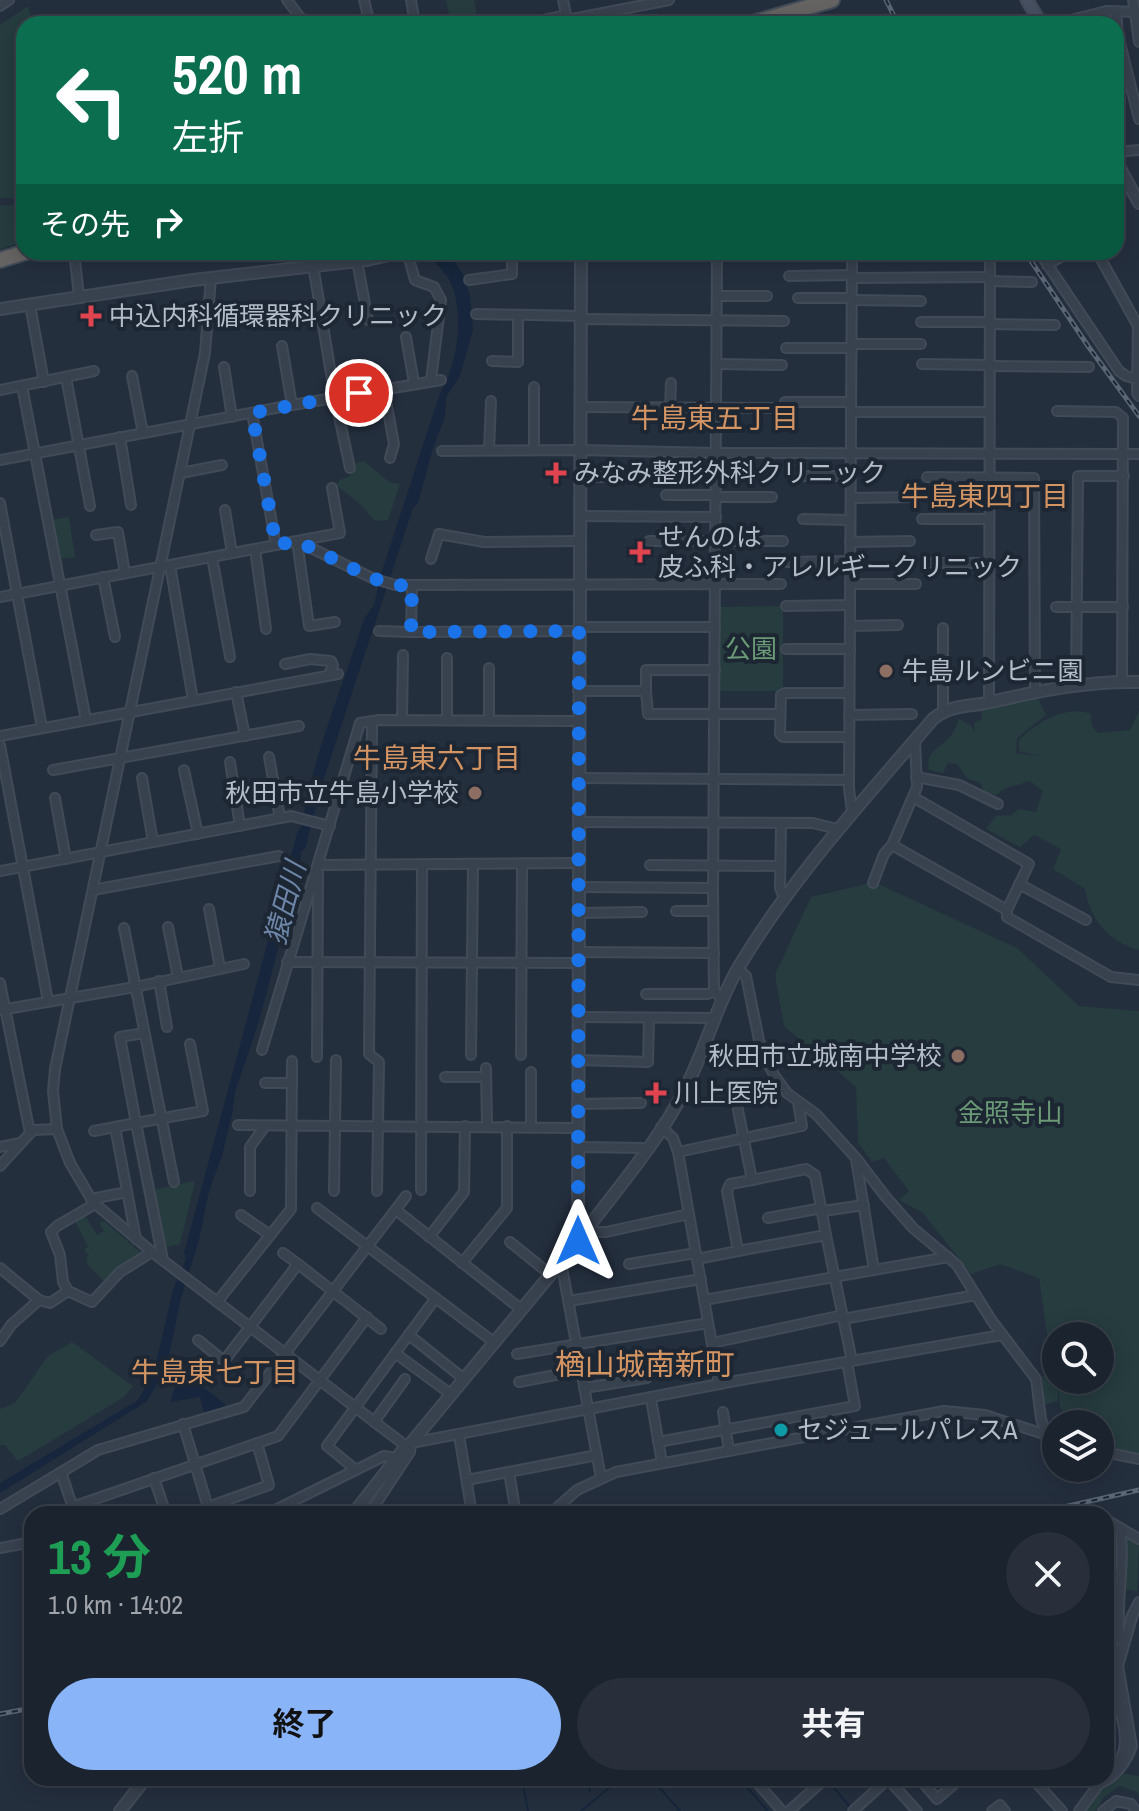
<!DOCTYPE html>
<html lang="ja">
<head>
<meta charset="utf-8">
<style>
	body { margin:0; font-family:"Archivo Narrow","Noto Sans JP",sans-serif; background:#282f3a; color:#f1f3f6; height:100vh; display:flex; flex-direction:column; font-size:30px; white-space:nowrap }
	* { box-sizing:border-box; margin:0 }
	p { font-size:26px; color:#a0a4aa }
	.icon { flex:none; width:44px; height:44px; fill:none; stroke:currentColor; stroke-width:2; stroke-linecap:round; stroke-linejoin:round }
	.map { position:relative; flex:1; overflow:hidden }
	.sheet { position:absolute; left:24px; top:1506px; width:1090px; height:280px; display:flex; flex-direction:column; background:#1b232e; border-radius:24px; box-shadow:0 4px 20px #0003,0 0 0 2px #39404a }
	.sheet>* { flex:none }
	.top-card { position:absolute; left:16px; top:16px; width:1108px; height:244px; border-radius:24px; box-shadow:0 4px 20px #0003,0 0 0 2px #39404a; background:#0b6e4f; color:#fff; overflow:hidden }
	.fabs { position:absolute; left:1042px; top:1322px; display:grid; gap:16px }
	.fabs a { display:grid; place-items:center; width:72px; height:72px; border-radius:50%; background:#1b232e; box-shadow:0 4px 20px #0003,0 0 0 2px #39404a; font-size:40px }
	.pin { position:absolute; display:grid; place-items:center; width:68px; height:68px; color:#fff; margin:-34px; border:4px solid #fff; border-radius:50%; box-shadow:0 2px 8px #0007 }
	.me { position:absolute; width:88px; margin:-44px; rotate:0deg; stroke-linejoin:round; filter:drop-shadow(0 0 6px #0008) }
	.turn { display:flex; align-items:center; gap:28px; height:168px; padding:0 24px; font-size:36px }
	.turn .icon { width:104px; height:104px; stroke-width:2.5 }
	.turn b { display:block; font-size:56px; line-height:68px }
	.then { display:flex; align-items:center; height:76px; padding:0 24px; background:#0003; gap:16px; font-size:30px }
	.round { display:grid; place-items:center; flex:none; width:84px; height:84px; border-radius:42px; background:#282f3a }
	.head { display:flex; align-items:center; justify-content:space-between; height:136px; padding:0 24px }
	h1 { font-size:48px; font-weight:700; line-height:60px; color:#1e9e55 }
	.button { display:flex; gap:16px; margin-top:auto; padding:16px 24px }
	.button a { flex:1; height:92px; border-radius:48px; background:#8ab4f8; color:#111; font-size:32px; font-weight:700; line-height:92px; text-align:center }
	.button a+a { background:#282f3a; color:#f1f3f6 }
	.map>svg:first-child { display:block }
</style>
</head>
<body>
<div class="map">
<svg width="1139" height="1811" viewBox="0 0 1139 1811">
	<rect width="100%" height="100%" fill="#242f3e"/>
	<!-- green -->
	<g fill="#263c3f">
		<polygon points="446,0 474,0 479,24 451,24"/>
		<polygon points="28,6 33,24 24,24 24,198 0,198 0,25"/>
		<polygon points="0,205 24,206 24,241 0,249"/>
		<polygon points="364,461 389,482 400,484 388,520 375,521 361,505 336,485 341,479 349,477 352,473 352,464"/>
		<polygon points="69,517 75,557 58,559 52,520"/>
		<polygon points="783,606 783,691 720,691 720,607"/>
		<path d="M1037,696l9,19 -29,23 -1,15 23,3 -20,-5v-11c17,-17 47,-36 72,-26l1,12 6,7 32,-3 9,-19v239c-31,-9 -49,-30 -54,-61l-32,-20 8,-20 -27,-14 -14,12 -34,-18 10,-13 15,-1 8,-6 17,3 7,-21 -13,-10 -27,8 -6,6 -13,-3 -4,-9 -13,-5 -10,-14 -9,-1 -5,10 -14,-3c-4,-18 9,-21 20,-32 5,-5 7,-13 10,-19l11,6 5,7 -1,-9 8,-4 -1,-10z"/>
		<polygon points="874,882 1017,948 1079,1006 1139,1011 1139,1459 1100,1448 1100,1424 1067,1424 1060,1406 1058,1384 1058,1401 1044,1405 1039,1379 1050,1371 1056,1380 1100,1380 1100,1336 1056,1336 1056,1367 1047,1333 1039,1278 1000,1264 971,1274 923,1213 899,1200 909,1191 884,1158 872,1162 858,1142 856,1087 784,1026 775,975 811,897"/>
		<polygon points="195,1181 180,1244 163,1248 152,1190"/>
		<polygon points="84,1214 97,1235 104,1231 99,1223 104,1221 144,1255 109,1281 104,1281 86,1263 88,1260 86,1258 89,1255 84,1250 88,1247 75,1221"/>
		<polygon points="72,1342 133,1386 124,1397 18,1461 5,1445 0,1445 0,1409 15,1403 48,1356"/>
		<polygon points="1127,1536 1139,1541 1137,1591 1122,1589"/>
		<polygon points="1120,1773 1139,1776 1139,1795 1137,1792 1120,1786 1104,1797 1095,1811 1086,1811 1097,1792"/>
	</g>
	<!-- water -->
	<g fill="#17263c">
		<path d="M425,252h23l15,22 7,21 3,35 -13,46 -14,21 -1,20 -12,31 -15,55 -5,5 -90,273 -18,68 -4,2 -1,15 -41,155 -24,71 -2,18 -11,46 -13,35 -10,49 -18,58 -14,67 -8,16 -13,21 -146,91v-10l138,-83 16,-28 19,-82 13,-31 -2,-6 105,-390 9,-33 4,-4c10,-70 41,-139 62,-207l10,-14 7,-31 59,-181c18,-28 25,-81 10,-112 -5,-10 -17,-20 -25,-29z"/>
		<polygon points="185,1373 225,1404 225,1408 204,1413 200,1397 170,1402 179,1376"/>
	</g>
	<g fill="none" stroke-linecap="round" stroke-linejoin="round">
		<!-- stream -->
		<g stroke="#17263c" stroke-width="2">
			<polyline points="522,1778 528,1811"/>
			<polyline points="588,1778 590,1791"/>
			<polyline points="651,1778 680,1811"/>
			<polyline points="739,1778 768,1811"/>
			<polyline points="828,1781 851,1808"/>
			<polyline points="581,1811 621,1778"/>
		</g>
		<!-- minor casing -->
		<g stroke="#414a57" stroke-width="12">
			<g id="minor">
				<polyline points="287,0 305,24"/>
				<polyline points="364,0 370,24"/>
				<polyline points="411,0 415,24"/>
				<polyline points="563,0 567,19"/>
				<polyline points="1133,0 1139,42"/>
				<polyline points="0,6 9,0"/>
				<polyline points="1116,12 1118,35 1139,119"/>
				<polyline points="567,20 669,0"/>
				<polyline points="288,24 301,18"/>
				<polyline points="524,24 566,15"/>
				<polyline points="1054,24 1107,11 1139,12"/>
				<polyline points="1116,152 1139,150"/>
				<polyline points="74,252 79,296"/>
				<polyline points="407,252 415,280 434,287 441,300 431,380"/>
				<polyline points="717,252 713,888 714,991 722,999"/>
				<polyline points="1039,252 1119,371 1126,376 1137,379"/>
				<polyline points="1097,252 1138,326 1137,393 1139,396"/>
				<polyline points="717,256 782,255"/>
				<polyline points="357,261 368,320"/>
				<polyline points="313,265 335,398 350,468"/>
				<polyline points="1047,265 1069,252"/>
				<polyline points="789,276 852,275"/>
				<polyline points="211,278 205,353 55,1069 53,1091 57,1129 70,1163 93,1202 152,1252 406,1446 411,1443 735,1381 1002,1335"/>
				<polyline points="852,278 989,277"/>
				<polyline points="469,280 512,274 512,252"/>
				<polyline points="989,281 1032,282"/>
				<polyline points="717,296 767,296"/>
				<polyline points="798,298 852,298"/>
				<polyline points="852,300 921,301"/>
				<polyline points="30,305 44,382"/>
				<polyline points="476,314 581,316"/>
				<polyline points="581,319 784,321"/>
				<polyline points="921,322 989,322"/>
				<polyline points="989,324 1055,325"/>
				<polyline points="406,337 414,383"/>
				<polyline points="852,344 921,344"/>
				<polyline points="282,346 292,405"/>
				<polyline points="786,348 852,348"/>
				<polyline points="492,361 518,362 518,315"/>
				<polyline points="717,364 782,365"/>
				<polyline points="922,364 989,365"/>
				<polyline points="989,366 1089,367"/>
				<polyline points="224,367 232,417"/>
				<polyline points="132,376 143,433"/>
				<polyline points="66,377 90,506"/>
				<polyline points="22,386 86,720"/>
				<polyline points="534,387 534,449"/>
				<polyline points="384,389 394,444 390,458"/>
				<polyline points="0,390 94,371"/>
				<polyline points="785,402 851,402"/>
				<polyline points="580,407 782,408"/>
				<polyline points="670,408 671,383"/>
				<polyline points="1057,411 1116,412 1123,418 1122,682"/>
				<polyline points="851,412 989,412"/>
				<polyline points="252,413 276,545"/>
				<polyline points="120,437 131,505"/>
				<polyline points="489,450 491,401"/>
				<polyline points="442,451 580,450 717,453 1139,454"/>
				<polyline points="0,460 292,405 441,380"/>
				<polyline points="181,473 222,465"/>
				<polyline points="801,476 851,476"/>
				<polyline points="579,477 631,477"/>
				<polyline points="927,477 1034,478 1035,690"/>
				<polyline points="332,488 340,533 297,541 309,626 335,622"/>
				<polyline points="666,495 717,495"/>
				<polyline points="717,497 772,497"/>
				<polyline points="851,498 919,497"/>
				<polyline points="0,503 42,727"/>
				<polyline points="225,510 232,553"/>
				<polyline points="580,516 716,517"/>
				<polyline points="803,519 850,520"/>
				<polyline points="922,519 988,519"/>
				<polyline points="96,535 118,532 125,573"/>
				<polyline points="649,541 783,541"/>
				<polyline points="850,542 910,541"/>
				<polyline points="255,549 266,629"/>
				<polyline points="212,557 230,657"/>
				<polyline points="431,559 439,534 484,542 579,541"/>
				<polyline points="787,562 850,561"/>
				<polyline points="932,563 988,563"/>
				<polyline points="170,565 193,700"/>
				<polyline points="103,577 115,637"/>
				<polyline points="850,584 916,584"/>
				<polyline points="412,586 411,632 579,631"/>
				<polyline points="0,597 297,541 372,578 395,585 781,584"/>
				<polyline points="786,606 850,605"/>
				<polyline points="1056,607 1123,607"/>
				<polyline points="850,626 898,625"/>
				<polyline points="579,627 715,627"/>
				<polyline points="379,631 411,632"/>
				<polyline points="786,649 850,649"/>
				<polyline points="447,658 447,720"/>
				<polyline points="285,664 310,659 331,661 333,665 329,675"/>
				<polyline points="489,668 489,720"/>
				<polyline points="1076,684 1078,476 1124,476"/>
				<polyline points="578,691 646,691 646,670 715,670"/>
				<polyline points="646,691 648,714 780,714"/>
				<polyline points="236,692 245,736"/>
				<polyline points="989,703 990,252"/>
				<polyline points="943,711 943,628"/>
				<polyline points="849,715 912,714"/>
				<polyline points="402,720 403,655"/>
				<polyline points="372,721 369,1054 379,1062 377,1191"/>
				<polyline points="0,736 338,674"/>
				<polyline points="849,737 783,737 780,734 781,695 785,693 849,693"/>
				<polyline points="0,745 48,1001"/>
				<polyline points="269,757 280,818"/>
				<polyline points="230,762 240,826"/>
				<polyline points="53,770 299,726"/>
				<polyline points="184,770 198,834"/>
				<polyline points="916,777 959,785 998,804"/>
				<polyline points="142,778 153,842"/>
				<polyline points="578,778 849,780"/>
				<polyline points="913,797 1029,864 1007,910"/>
				<polyline points="55,798 66,859"/>
				<polyline points="852,811 849,789 852,252"/>
				<polyline points="578,822 813,823 837,829"/>
				<polyline points="781,823 780,888 784,898"/>
				<polyline points="892,845 1007,910 1007,917 1111,977 1139,980"/>
				<polyline points="318,865 578,863"/>
				<polyline points="650,865 780,866"/>
				<polyline points="0,871 291,816 330,826"/>
				<polyline points="873,883 884,854 892,845 917,787 915,740"/>
				<polyline points="1019,884 1086,920"/>
				<polyline points="578,887 713,888"/>
				<polyline points="93,890 279,856"/>
				<polyline points="209,909 220,968"/>
				<polyline points="676,911 713,911"/>
				<polyline points="578,913 642,912"/>
				<polyline points="168,927 178,977"/>
				<polyline points="124,928 174,1182"/>
				<polyline points="578,952 714,953"/>
				<polyline points="287,962 577,963"/>
				<polyline points="738,969 746,976 761,1050 774,1075 787,1093 816,1114 856,1158 885,1196 913,1228 957,1265 992,1321 1036,1379 1041,1419 1047,1435"/>
				<polyline points="159,981 167,1027"/>
				<polyline points="0,983 30,1133"/>
				<polyline points="646,994 708,994 714,991"/>
				<polyline points="0,1010 135,987 244,964"/>
				<polyline points="578,1017 716,1018"/>
				<polyline points="262,1050 360,723 379,720 578,721"/>
				<polyline points="471,1055 473,865"/>
				<polyline points="521,1055 522,865"/>
				<polyline points="317,1057 318,873"/>
				<polyline points="578,1060 648,1062 649,1018"/>
				<polyline points="486,1068 487,1126"/>
				<polyline points="445,1077 486,1077"/>
				<polyline points="265,1083 292,1083"/>
				<polyline points="577,1104 641,1103"/>
				<polyline points="238,1125 577,1128"/>
				<polyline points="115,1127 136,1239"/>
				<polyline points="531,1127 531,1072"/>
				<polyline points="661,1127 673,1138 678,1152 719,1384"/>
				<polyline points="94,1131 136,1123 120,1037 144,1033"/>
				<polyline points="0,1147 19,1143"/>
				<polyline points="578,1147 647,1148"/>
				<polyline points="678,1152 802,1126 798,1102"/>
				<polyline points="856,1159 874,1270"/>
				<polyline points="0,1166 33,1130 57,1129"/>
				<polyline points="752,1180 806,1169 815,1175 826,1235"/>
				<polyline points="421,1190 422,866"/>
				<polyline points="250,1191 250,1147 265,1126"/>
				<polyline points="334,1191 336,1060"/>
				<polyline points="91,1199 127,1192"/>
				<polyline points="317,1208 495,1343"/>
				<polyline points="396,1210 522,1310"/>
				<polyline points="823,1211 864,1205"/>
				<polyline points="241,1215 270,1235"/>
				<polyline points="768,1218 822,1208"/>
				<polyline points="584,1232 606,1232 689,1214"/>
				<polyline points="429,1237 464,1192 465,1126"/>
				<polyline points="578,1241 561,1262 601,1478"/>
				<polyline points="510,1242 551,1275"/>
				<polyline points="738,1251 826,1235 852,1361"/>
				<polyline points="283,1253 298,1264"/>
				<polyline points="697,1259 738,1251 727,1191 730,1184 752,1180 735,1095 782,1086"/>
				<polyline points="163,1260 136,1123 203,1111 190,1044"/>
				<polyline points="462,1263 507,1208 507,1126"/>
				<polyline points="629,1264 696,1253"/>
				<polyline points="0,1268 39,1300 50,1303 68,1291 92,1302 120,1272 152,1252"/>
				<polyline points="68,1291 63,1282 60,1255 51,1232 57,1226 95,1204"/>
				<polyline points="704,1300 948,1257"/>
				<polyline points="569,1301 701,1279"/>
				<polyline points="217,1302 291,1209 292,1061"/>
				<polyline points="843,1319 976,1295"/>
				<polyline points="409,1335 464,1379"/>
				<polyline points="198,1340 224,1361 298,1264 381,1329"/>
				<polyline points="0,1341 11,1325 39,1300"/>
				<polyline points="712,1343 843,1315"/>
				<polyline points="395,1353 452,1395"/>
				<polyline points="517,1354 708,1323"/>
				<polyline points="519,1382 581,1370"/>
				<polyline points="584,1388 647,1378"/>
				<polyline points="651,1399 662,1463"/>
				<polyline points="723,1412 729,1451"/>
				<polyline points="374,1422 405,1379"/>
				<polyline points="183,1424 210,1514"/>
				<polyline points="459,1435 472,1514"/>
				<polyline points="658,1442 855,1406 847,1362"/>
				<polyline points="1100,1451 1139,1459"/>
				<polyline points="356,1470 327,1446 435,1299"/>
				<polyline points="61,1472 75,1514"/>
				<polyline points="509,1472 516,1514"/>
				<polyline points="154,1478 166,1514"/>
				<polyline points="467,1480 597,1455"/>
				<polyline points="72,1507 278,1436 367,1317"/>
				<polyline points="208,1507 269,1485 257,1443"/>
				<polyline points="0,1509 98,1450 244,1407 406,1196"/>
				<polyline points="267,1514 384,1456 396,1458"/>
				<polyline points="369,1514 410,1452 411,1443"/>
				<polyline points="550,1514 577,1490 616,1472 944,1411 985,1415 1056,1438"/>
				<polyline points="1106,1523 1110,1522 1139,1539"/>
				<path d="M1120,1528c6,37 -5,74 0,112"/>
				<polyline points="0,1548 32,1542"/>
				<polyline points="1106,1573 1121,1574"/>
				<polyline points="1131,1618 1139,1602"/>
				<polyline points="1106,1719 1119,1708"/>
				<path d="M1106,1776c5,-6 13,-13 16,-20 12,-29 -18,-71 -5,-107"/>
				<polyline points="753,1778 782,1811"/>
				<polyline points="919,1778 937,1799 961,1778"/>
				<polyline points="1032,1778 1062,1811"/>
				<path d="M1093,1778l6,6c17,-7 27,-21 33,-38l-14,-80 15,-52"/>
				<polyline points="888,1779 917,1811"/>
				<polyline points="789,1811 826,1778"/>
				<polyline points="853,1811 889,1778"/>
				<polyline points="992,1811 1000,1805 1005,1811"/>
				<polyline points="1079,1811 1102,1780"/>
				<polyline points="1103,1811 1116,1801 1131,1804 1136,1811"/>
			</g>
		</g>
		<!-- tertiary casing -->
		<g stroke="#414a57" stroke-width="14">
			<g id="tertiary">
				<polyline points="1116,161 1139,203"/>
				<polyline points="0,309 193,280 367,260 402,252"/>
				<path d="M579,1240c35,-48 78,-96 105,-149 21,-40 32,-85 54,-123 55,-92 126,-168 195,-249 18,-15 37,-12 58,-17 52,-12 95,-21 148,-20"/>
				<polyline points="578,1241 581,252"/>
				<polyline points="411,1443 561,1262"/>
				<polyline points="353,1514 406,1446"/>
				<polyline points="120,1811 146,1778"/>
			</g>
		</g>
		<!-- secondary casing -->
		<g stroke="#414a57" stroke-width="15">
			<polyline id="secondary" points="1027,0 1041,24"/>
		</g>
		<!-- trunk casing -->
		<g stroke="#434c59" stroke-width="18">
			<g id="trunk">
				<polyline points="750,24 832,0"/>
				<polyline points="0,260 26,252"/>
			</g>
		</g>
		<!-- minor -->
		<use href="#minor" stroke="#38414e" stroke-width="8"/>
		<!-- tertiary -->
		<use href="#tertiary" stroke="#38414e" stroke-width="10"/>
		<!-- secondary -->
		<use href="#secondary" stroke="#465061" stroke-width="11"/>
		<!-- trunk -->
		<use href="#trunk" stroke="#656462" stroke-width="14"/>
		<!-- rail casing -->
		<g stroke="#5a6575" stroke-width="5">
			<g id="rail">
				<polyline points="886,0 898,24"/>
				<polyline points="1025,252 1088,346 1139,416"/>
				<polyline points="1033,1514 1139,1490"/>
				<polyline points="0,1714 32,1708"/>
			</g>
		</g>
		<!-- rail -->
		<use href="#rail" stroke="#1d2633" stroke-width="2" stroke-dasharray="6" stroke-linecap="butt"/>
	</g>
	<g fill="none" stroke-linecap="round" stroke-linejoin="round">
		<!-- route -->
		<polyline stroke="#1a73e8" stroke-width="14" stroke-dasharray="0 25.2" points="359,393 252,413 276,545 297,541 372,578 395,585 412,586 411,632 579,631 578,1241"/>
	</g>
	<!-- markers -->
	<g fill="#e0444e" stroke="#1d2633" stroke-width="3">
		<path d="M87 304h8v8h8v8h-8v8h-8v-8h-8v-8h8z"/>
		<path d="M552 461h8v8h8v8h-8v8h-8v-8h-8v-8h8z"/>
		<path d="M636 540h8v8h8v8h-8v8h-8v-8h-8v-8h8z"/>
		<path d="M652 1081h8v8h8v8h-8v8h-8v-8h-8v-8h8z"/>
	</g>
	<g fill="#8d6e63" stroke="#1d2633" stroke-width="3">
		<circle cx="886" cy="671" r="8"/>
		<circle cx="475" cy="793" r="8"/>
		<circle cx="958" cy="1056" r="8"/>
	</g>
	<circle fill="#0f9aa8" stroke="#1d2633" stroke-width="3" cx="781" cy="1430" r="8"/>
	<g text-anchor="middle" stroke-width="8" stroke-linejoin="round" paint-order="stroke">
		<!-- poi labels -->
		<g font-size="26" fill="#b4bcc9" stroke="#1d2633" text-anchor="start">
			<text x="109" y="325">中込内科循環器科クリニック</text>
			<text x="574" y="482">みなみ整形外科クリニック</text>
			<text x="658" y="546">せんのは<tspan x="658" dy="30">皮ふ科・アレルギークリニック</tspan></text>
			<text x="902" y="680">牛島ルンビニ園</text>
			<text x="459" y="802" text-anchor="end">秋田市立牛島小学校</text>
			<text x="942" y="1065" text-anchor="end">秋田市立城南中学校</text>
			<text x="674" y="1102">川上医院</text>
			<text x="797" y="1439">セジュールパレスA</text>
		</g>
		<!-- park labels -->
		<g font-size="26" fill="#6b9a76" stroke="#1d2633">
			<text x="751" y="658">公園</text>
			<text x="1010" y="1122">金照寺山</text>
		</g>
		<!-- neighbourhood labels -->
		<g font-size="28" fill="#d59563" stroke="#1d2633">
			<text x="715" y="428">牛島東五丁目</text>
			<text x="985" y="506">牛島東四丁目</text>
			<text x="437" y="768">牛島東六丁目</text>
			<text x="215" y="1382">牛島東七丁目</text>
		</g>
		<!-- water labels -->
		<g font-size="28" font-style="italic" fill="#6d86a8" stroke="#1d2633">
			<text transform="translate(285 903) rotate(-75)" y="10">猿田川</text>
		</g>
		<!-- quarter labels -->
		<g font-size="30" fill="#d59563" stroke="#1d2633">
			<text x="645" y="1375">楢山城南新町</text>
		</g>
	</g>
</svg>
<div class="fabs">
<a><svg class="icon" aria-label="search" viewBox="0 0 24 24"><circle cx="10" cy="10" r="6"/><path d="M15 15l6 6"/></svg></a>
<a><svg class="icon" aria-label="layers" viewBox="0 0 24 24"><path d="M12 4l9 5-9 5-9-5zM3 14l9 5 9-5"/></svg></a>
</div>
<div class="pin" style="left:359px;top:393px;background:#d93025"><svg class="icon" aria-label="arrive" viewBox="0 0 24 24"><path d="M6 21V4h12l-3 4 3 4H6"/></svg></div>
<svg class="me" style="left:578px;top:1241px" viewBox="-20 -20 40 40"><path d="M0-17L14 15 0 8-14 15z" fill="#1a73e8" stroke="#fff" stroke-width="4"/></svg>
<div class="top-card">
<div class="turn"><svg class="icon" aria-label="left" viewBox="0 0 24 24"><path d="M17 20v-9H6M10 6l-5 5 5 5"/></svg><div><b>520 m</b>左折</div></div>
<div class="then">その先<svg class="icon" aria-label="right" viewBox="0 0 24 24"><path d="M7 20v-9h11M14 6l5 5-5 5"/></svg></div>
</div>
<section class="sheet">
<div class="head"><div><h1>13 分</h1><p>1.0 km · 14:02</p></div><a class="round"><svg class="icon" aria-label="close" viewBox="0 0 24 24"><path d="M6 6l12 12M18 6L6 18"/></svg></a></div>
<div class="button"><a>終了</a><a>共有</a></div>
</section>
</div>
</body>
</html>
